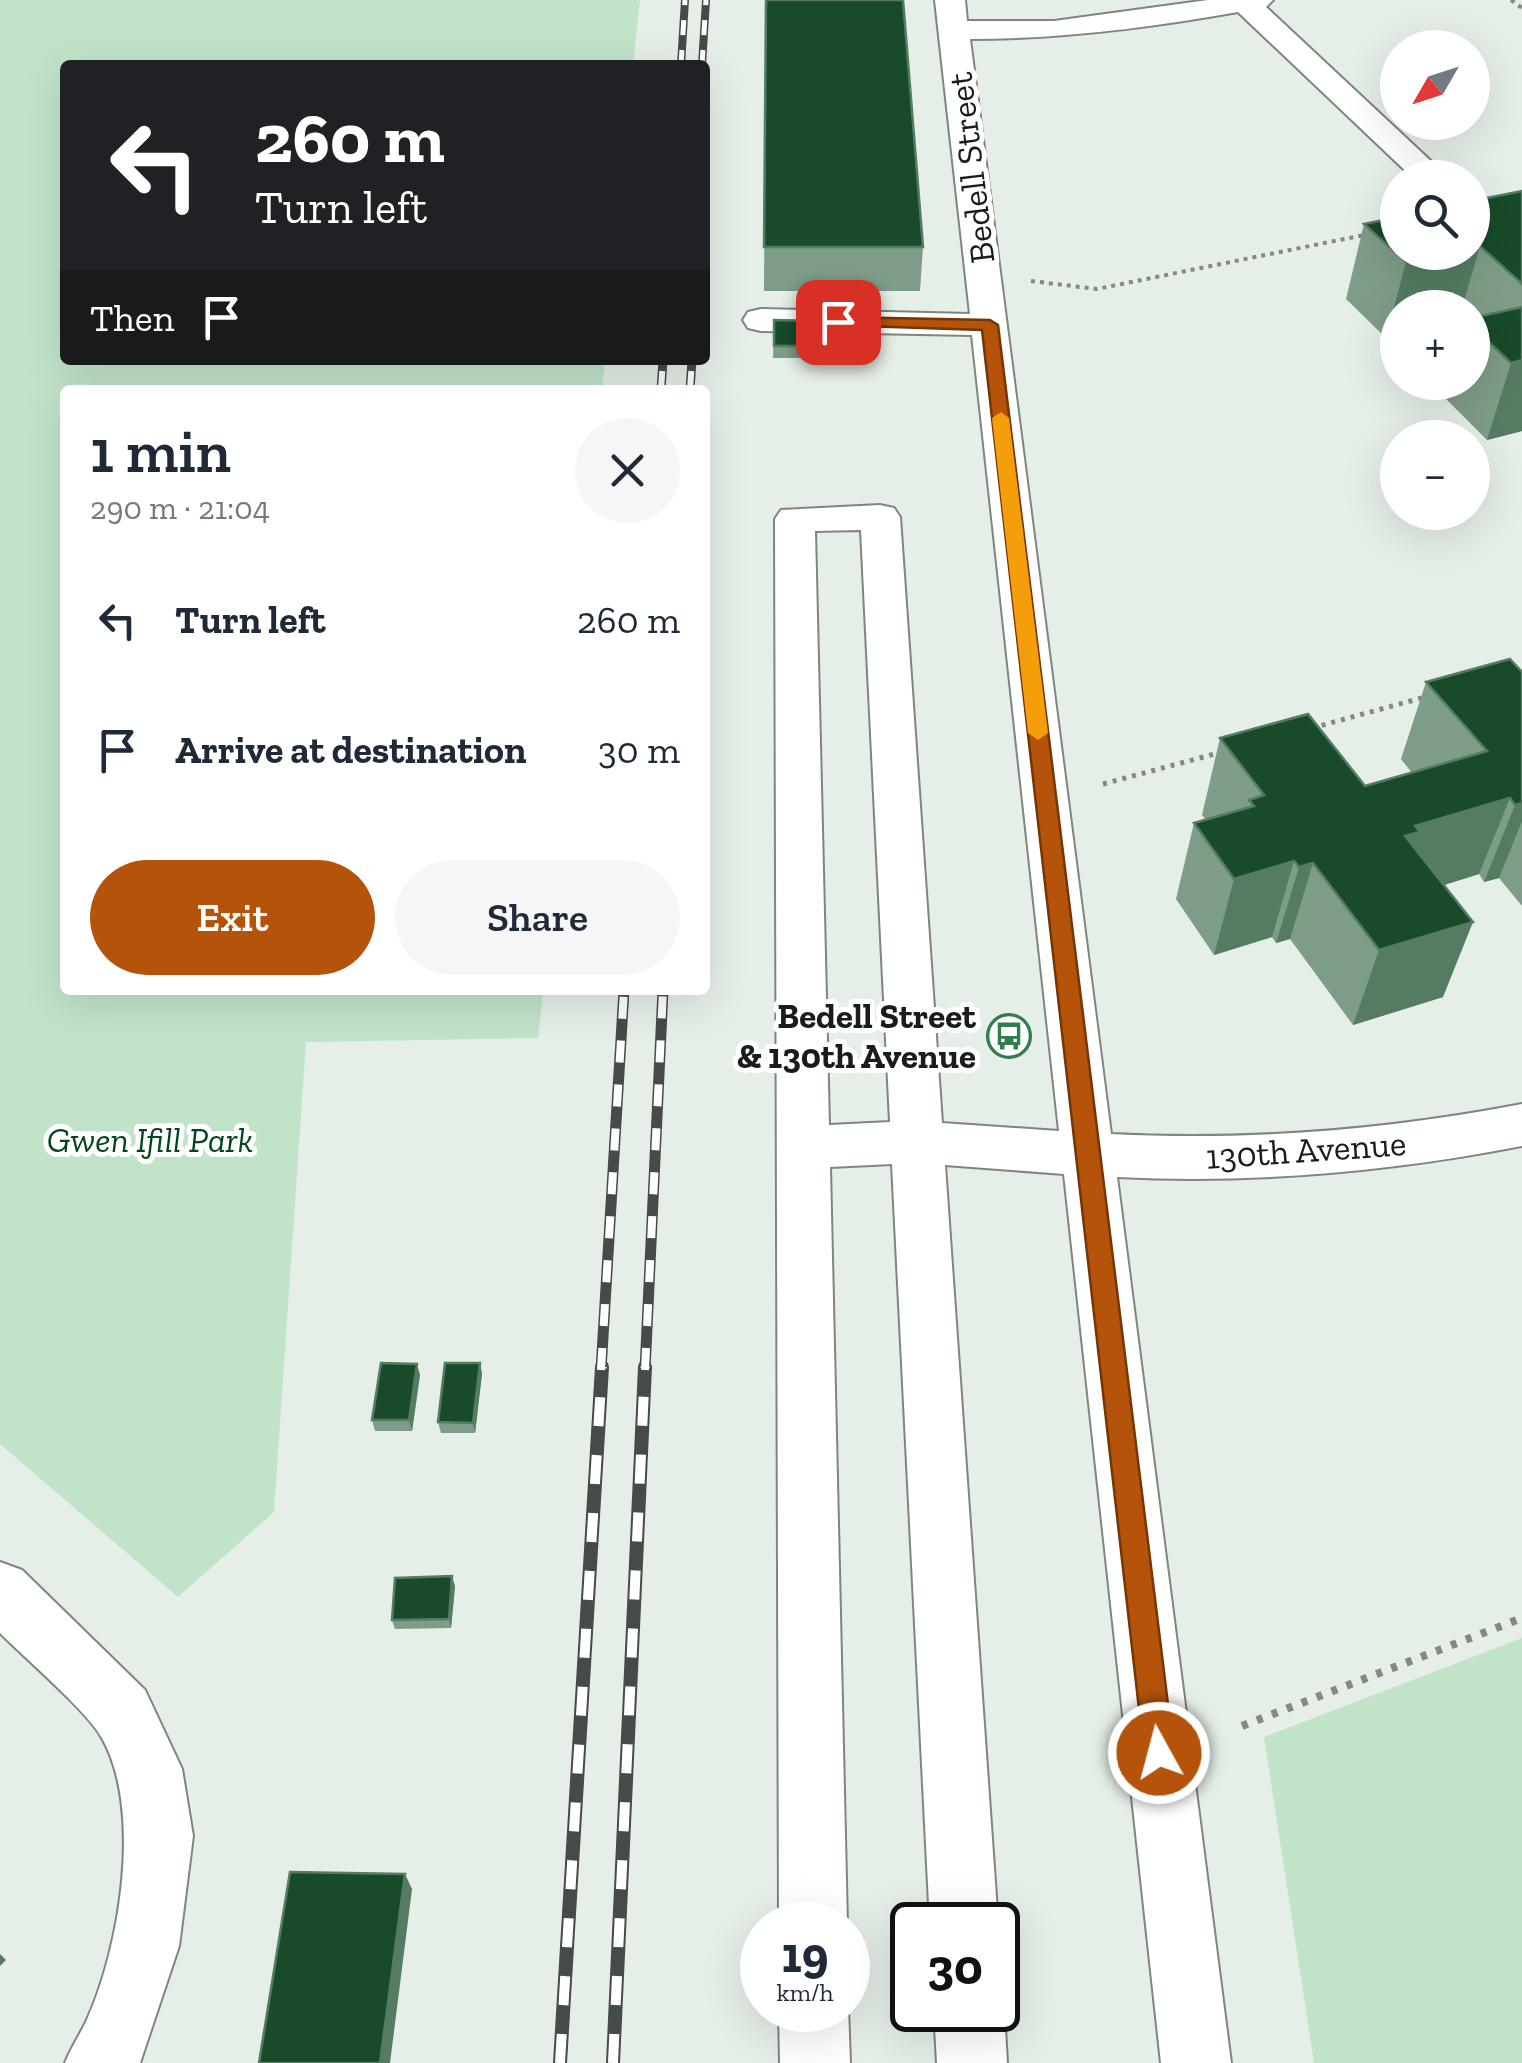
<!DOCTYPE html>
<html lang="en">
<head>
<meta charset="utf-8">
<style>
	body { margin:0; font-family:"Zilla Slab",serif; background:#f6f6f7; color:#1f2937; height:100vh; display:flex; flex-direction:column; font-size:38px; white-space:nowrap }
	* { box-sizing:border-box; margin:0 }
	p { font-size:32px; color:#747a83 }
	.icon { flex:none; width:55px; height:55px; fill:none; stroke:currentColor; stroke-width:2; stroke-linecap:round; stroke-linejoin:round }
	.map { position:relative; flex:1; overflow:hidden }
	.details { position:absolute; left:60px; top:385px; width:650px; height:610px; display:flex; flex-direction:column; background:#fff; border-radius:10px; box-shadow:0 10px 40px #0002 }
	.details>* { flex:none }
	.guide { position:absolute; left:60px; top:60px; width:650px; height:305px; border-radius:10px; box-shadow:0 10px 40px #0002; background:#202124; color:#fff; overflow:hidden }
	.needle { width:65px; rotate:231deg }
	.buttons { position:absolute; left:1380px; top:30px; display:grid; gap:20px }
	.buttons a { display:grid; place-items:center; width:110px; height:110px; border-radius:50%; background:#fff; box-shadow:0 10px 40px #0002; font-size:50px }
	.speed { position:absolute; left:740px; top:1902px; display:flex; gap:20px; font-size:50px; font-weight:700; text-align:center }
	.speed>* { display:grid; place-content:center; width:130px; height:130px; border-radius:50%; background:#fff; box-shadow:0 10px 40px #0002; line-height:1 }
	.speed small { font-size:25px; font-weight:400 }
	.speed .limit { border:5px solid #111; border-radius:15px; background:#fff; color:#111 }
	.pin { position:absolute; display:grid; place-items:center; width:85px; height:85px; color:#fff; margin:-42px; border-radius:20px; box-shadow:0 5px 15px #0006 }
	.me { position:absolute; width:110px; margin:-55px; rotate:353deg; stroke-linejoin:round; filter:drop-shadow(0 0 8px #0008) }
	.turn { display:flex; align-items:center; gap:35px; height:210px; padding:0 30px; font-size:45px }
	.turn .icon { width:130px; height:130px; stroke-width:2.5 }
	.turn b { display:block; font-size:70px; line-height:85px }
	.then { display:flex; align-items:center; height:95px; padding:0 30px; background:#0003; gap:20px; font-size:38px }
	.round { display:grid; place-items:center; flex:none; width:105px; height:105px; border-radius:52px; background:#f6f6f7 }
	.headline { display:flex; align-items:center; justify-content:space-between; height:170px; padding:0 30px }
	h1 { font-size:60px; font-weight:600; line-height:75px }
	.action { display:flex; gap:20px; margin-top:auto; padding:20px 30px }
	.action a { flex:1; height:115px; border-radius:60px; background:#b45309; color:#fff; font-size:40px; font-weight:600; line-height:115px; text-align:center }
	.action a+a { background:#f6f6f7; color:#1f2937 }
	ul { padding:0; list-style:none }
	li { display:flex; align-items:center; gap:30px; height:130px; padding:0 30px }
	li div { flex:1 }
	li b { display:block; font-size:38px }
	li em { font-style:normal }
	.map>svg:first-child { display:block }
</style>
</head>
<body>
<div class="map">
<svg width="1522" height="2063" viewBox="0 0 1522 2063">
	<rect width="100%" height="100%" fill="#e5efe7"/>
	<!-- green -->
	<g fill="#c1e4c9">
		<polygon points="0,0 640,0 633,65 65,65 65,360 605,360 602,390 65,390 65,990 543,990 538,1038 306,1042 274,1512 178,1597 0,1444"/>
		<polygon points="1522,1638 1522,2063 1314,2063 1264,1737"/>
	</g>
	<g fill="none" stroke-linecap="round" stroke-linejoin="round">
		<!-- minor casing -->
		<g stroke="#7d867f" stroke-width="4">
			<g id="minor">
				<path d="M935,0h30l2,21h87l154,-21h65l-7,7 183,171h-36l-175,-166c-90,16 -177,27 -268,27l141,1095c139,7 275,-4 411,-30v42c-134,26 -269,38 -405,31l114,886h-70l-97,-889 -119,-9 53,760h-68l-38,-761 -62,3 17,758h-68l-4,-1406 6,-9 99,-5 14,3 6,9 42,606 117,8 -87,-796 -211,-4 -13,-3 -5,-8 5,-8 13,-3 209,5zM861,530l29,592 -61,3 -14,-594z"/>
				<path d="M0,1562l22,8 123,120 37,79 11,67 -14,110 -39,117h-75c6,-15 14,-27 21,-41 34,-74 57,-211 16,-284 -15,-27 -77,-80 -102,-105z"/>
				<polygon points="998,1995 1004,2010 1007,2063 937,2063 934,2010 998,2010"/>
				<polygon points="848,2007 850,2063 780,2063 779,2010"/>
			</g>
		</g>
		<!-- path-far2 -->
		<g stroke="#838a84" stroke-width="4" stroke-dasharray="4 5" stroke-linecap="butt">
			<polyline points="1511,0 1522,8"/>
			<polyline points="1031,281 1097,289 1369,234"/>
		</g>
		<!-- path-far1 -->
		<g stroke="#838a84" stroke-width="5" stroke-dasharray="4 6" stroke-linecap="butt">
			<polyline points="1312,728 1425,697"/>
			<polyline points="1103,784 1222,752"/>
		</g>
		<!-- path -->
		<polyline stroke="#838a84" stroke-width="8" stroke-dasharray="6 10" stroke-linecap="butt" points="1242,1726 1522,1618"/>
		<!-- minor -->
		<use href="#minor" fill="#fff" fill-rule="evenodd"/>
		<!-- rail-far3 casing -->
		<g stroke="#454b47" stroke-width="8">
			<g id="rail-far3">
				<polyline points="681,65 685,0"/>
				<polyline points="702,65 706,0"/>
			</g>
		</g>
		<!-- rail-far2 casing -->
		<g stroke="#454b47" stroke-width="9">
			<g id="rail-far2">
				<polyline points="661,390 663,360"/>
				<polyline points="690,390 692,360"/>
			</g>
		</g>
		<!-- rail-far1 casing -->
		<g stroke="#454b47" stroke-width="11">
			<g id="rail-far1">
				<polyline points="601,1370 624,990"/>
				<polyline points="645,1370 663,990"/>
			</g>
		</g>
		<!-- rail casing -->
		<g stroke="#454b47" stroke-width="14">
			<g id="rail">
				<polyline points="560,2063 602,1367"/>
				<polyline points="613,2063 645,1367"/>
			</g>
		</g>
		<!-- rail-far3 -->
		<use href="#rail-far3" stroke="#fff" stroke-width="5" stroke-dasharray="15" stroke-linecap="butt"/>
		<!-- rail-far2 -->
		<use href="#rail-far2" stroke="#fff" stroke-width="6" stroke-dasharray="19" stroke-linecap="butt"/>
		<!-- rail-far1 -->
		<use href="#rail-far1" stroke="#fff" stroke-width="8" stroke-dasharray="22" stroke-linecap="butt"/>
		<!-- rail -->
		<use href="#rail" stroke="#fff" stroke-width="10" stroke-dasharray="29" stroke-linecap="butt"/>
	</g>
	<!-- wall -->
	<g fill="#7e9d88">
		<polygon points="766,0 923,247 920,291 764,291"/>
		<polygon points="1396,180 1398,180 1398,252 1487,198 1522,191 1522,431 1487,440 1443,396 1447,382 1472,382 1472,308 1398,308 1386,338 1346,299 1364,224 1386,219"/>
		<polygon points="774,320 815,321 815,358 773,358"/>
		<polygon points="1522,672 1522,906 1499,878 1484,882 1479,874 1444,885 1443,997 1353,1025 1290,939 1276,943 1272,937 1214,955 1176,899 1194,823 1206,820 1202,815 1220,738 1365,786 1412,773 1401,759 1426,682"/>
		<polygon points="480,1363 482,1374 475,1433 441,1433 438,1422"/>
		<polygon points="420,1375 412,1431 375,1431 372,1420"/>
		<polygon points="455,1586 451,1628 395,1629 392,1620"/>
	</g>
	<!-- shaded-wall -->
	<g fill="#557c63">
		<polygon points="1480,246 1462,308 1398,308 1398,336 1386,338 1406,262 1452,252 1472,252 1472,248"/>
		<polygon points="1522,360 1522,431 1487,440 1511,363"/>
		<polygon points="1510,798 1479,874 1396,900 1405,836 1415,826"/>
		<polygon points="1522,803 1522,821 1499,878 1484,882 1515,805"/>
		<polygon points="1294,861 1272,937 1214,955 1234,879"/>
		<polygon points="1313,863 1290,939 1276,943 1299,867"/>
		<polygon points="1473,922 1443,997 1353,1025 1379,950"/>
		<polygon points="480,1363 482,1374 475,1433 473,1423"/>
		<polygon points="417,1364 420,1375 412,1431 409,1420"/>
		<polygon points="452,1576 455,1586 451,1628 449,1619"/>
		<polygon points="405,1874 412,1889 390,2063 380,2063"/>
		<polygon points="0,1954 6,1960 0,1966"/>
	</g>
	<!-- building -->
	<g fill="#174b2a" stroke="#557c63" stroke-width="2.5">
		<polygon points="766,0 903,0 923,247 764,247"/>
		<polygon points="1447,169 1456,178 1408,178"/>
		<polygon points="1522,191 1522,284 1480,246 1472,248 1472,192 1474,193 1480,192 1487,198"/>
		<polygon points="1398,217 1398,252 1452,252 1406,262 1364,224"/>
		<polygon points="1522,307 1522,360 1511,363 1472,326 1472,318"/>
		<polygon points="774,320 815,321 815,346 774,346"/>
		<polygon points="1510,659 1522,672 1522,803 1515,805 1510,798 1415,826 1420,832 1405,836 1473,922 1379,950 1313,863 1299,867 1294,861 1234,879 1194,823 1254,806 1249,800 1264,795 1220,738 1308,714 1365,786 1487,751 1426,682"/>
		<polygon points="381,1363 417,1364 409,1420 372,1420"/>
		<polygon points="445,1363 480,1363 473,1423 438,1422"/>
		<polygon points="452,1576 449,1619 392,1620 395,1578"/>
		<polygon points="290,1872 405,1874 380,2063 259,2063"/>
	</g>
	<!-- route -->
	<polygon fill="#b45309" stroke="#753606" stroke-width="2.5" points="838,317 990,320 998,325 1174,1753 1169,1763 1159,1768 1149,1763 1144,1753 982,330 832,325 830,322"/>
	<!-- slow -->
	<polygon fill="#f59e0b" points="1001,412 1009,418 1048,733 1038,740 1028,733 992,418"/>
	<!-- icons -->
	<defs>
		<g id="bus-ring" transform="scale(2.25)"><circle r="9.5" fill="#fff" stroke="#317d4c" stroke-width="1.5"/><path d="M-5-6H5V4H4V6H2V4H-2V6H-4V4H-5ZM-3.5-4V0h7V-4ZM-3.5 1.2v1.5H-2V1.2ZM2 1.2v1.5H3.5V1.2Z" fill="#317d4c"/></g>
	</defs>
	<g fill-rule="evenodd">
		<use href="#bus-ring" x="1009" y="1036"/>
	</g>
	<g text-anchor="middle" stroke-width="10" stroke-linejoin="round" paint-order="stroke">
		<!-- street labels -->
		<g font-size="35" fill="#191d1a" stroke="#fff">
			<text transform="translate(971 168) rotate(-97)" y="12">Bedell Street</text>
			<text transform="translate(1306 1150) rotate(-4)" y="12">130th Avenue</text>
		</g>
		<!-- poi labels -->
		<g font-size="35" font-weight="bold" fill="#191d1a" stroke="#fff" text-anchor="end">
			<text x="976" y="1028">Bedell Street<tspan x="976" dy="40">&amp; 130th Avenue</tspan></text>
		</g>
		<!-- park labels -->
		<g font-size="35" font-style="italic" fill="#024520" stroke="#fff">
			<text x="150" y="1152">Gwen Ifill Park</text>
		</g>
	</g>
</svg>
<div class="buttons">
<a><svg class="needle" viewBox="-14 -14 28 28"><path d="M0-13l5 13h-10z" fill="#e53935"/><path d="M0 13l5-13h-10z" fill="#747a83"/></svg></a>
<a><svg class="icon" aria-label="search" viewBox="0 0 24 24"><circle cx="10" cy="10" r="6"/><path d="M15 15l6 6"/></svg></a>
<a>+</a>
<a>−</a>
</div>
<div class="speed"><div>19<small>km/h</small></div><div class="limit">30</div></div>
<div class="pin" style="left:838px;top:322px;background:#d93025"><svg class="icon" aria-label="arrive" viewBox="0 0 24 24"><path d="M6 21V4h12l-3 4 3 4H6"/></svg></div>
<svg class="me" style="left:1159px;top:1753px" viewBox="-20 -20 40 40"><circle r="17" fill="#b45309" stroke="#fff" stroke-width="3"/><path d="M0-11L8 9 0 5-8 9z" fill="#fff"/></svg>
<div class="guide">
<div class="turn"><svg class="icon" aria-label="left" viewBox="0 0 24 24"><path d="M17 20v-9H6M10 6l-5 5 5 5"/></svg><div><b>260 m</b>Turn left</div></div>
<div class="then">Then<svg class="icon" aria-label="arrive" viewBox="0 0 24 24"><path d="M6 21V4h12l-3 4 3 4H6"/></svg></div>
</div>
<section class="details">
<div class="headline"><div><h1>1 min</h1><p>290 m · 21:04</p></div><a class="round"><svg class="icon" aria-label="close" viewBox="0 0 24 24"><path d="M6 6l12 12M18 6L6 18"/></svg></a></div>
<ul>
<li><svg class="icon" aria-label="left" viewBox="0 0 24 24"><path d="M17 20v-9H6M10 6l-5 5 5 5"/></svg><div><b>Turn left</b></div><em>260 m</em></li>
<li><svg class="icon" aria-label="arrive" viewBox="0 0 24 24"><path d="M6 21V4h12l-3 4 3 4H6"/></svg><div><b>Arrive at destination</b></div><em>30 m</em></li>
</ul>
<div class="action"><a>Exit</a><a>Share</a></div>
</section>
</div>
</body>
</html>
